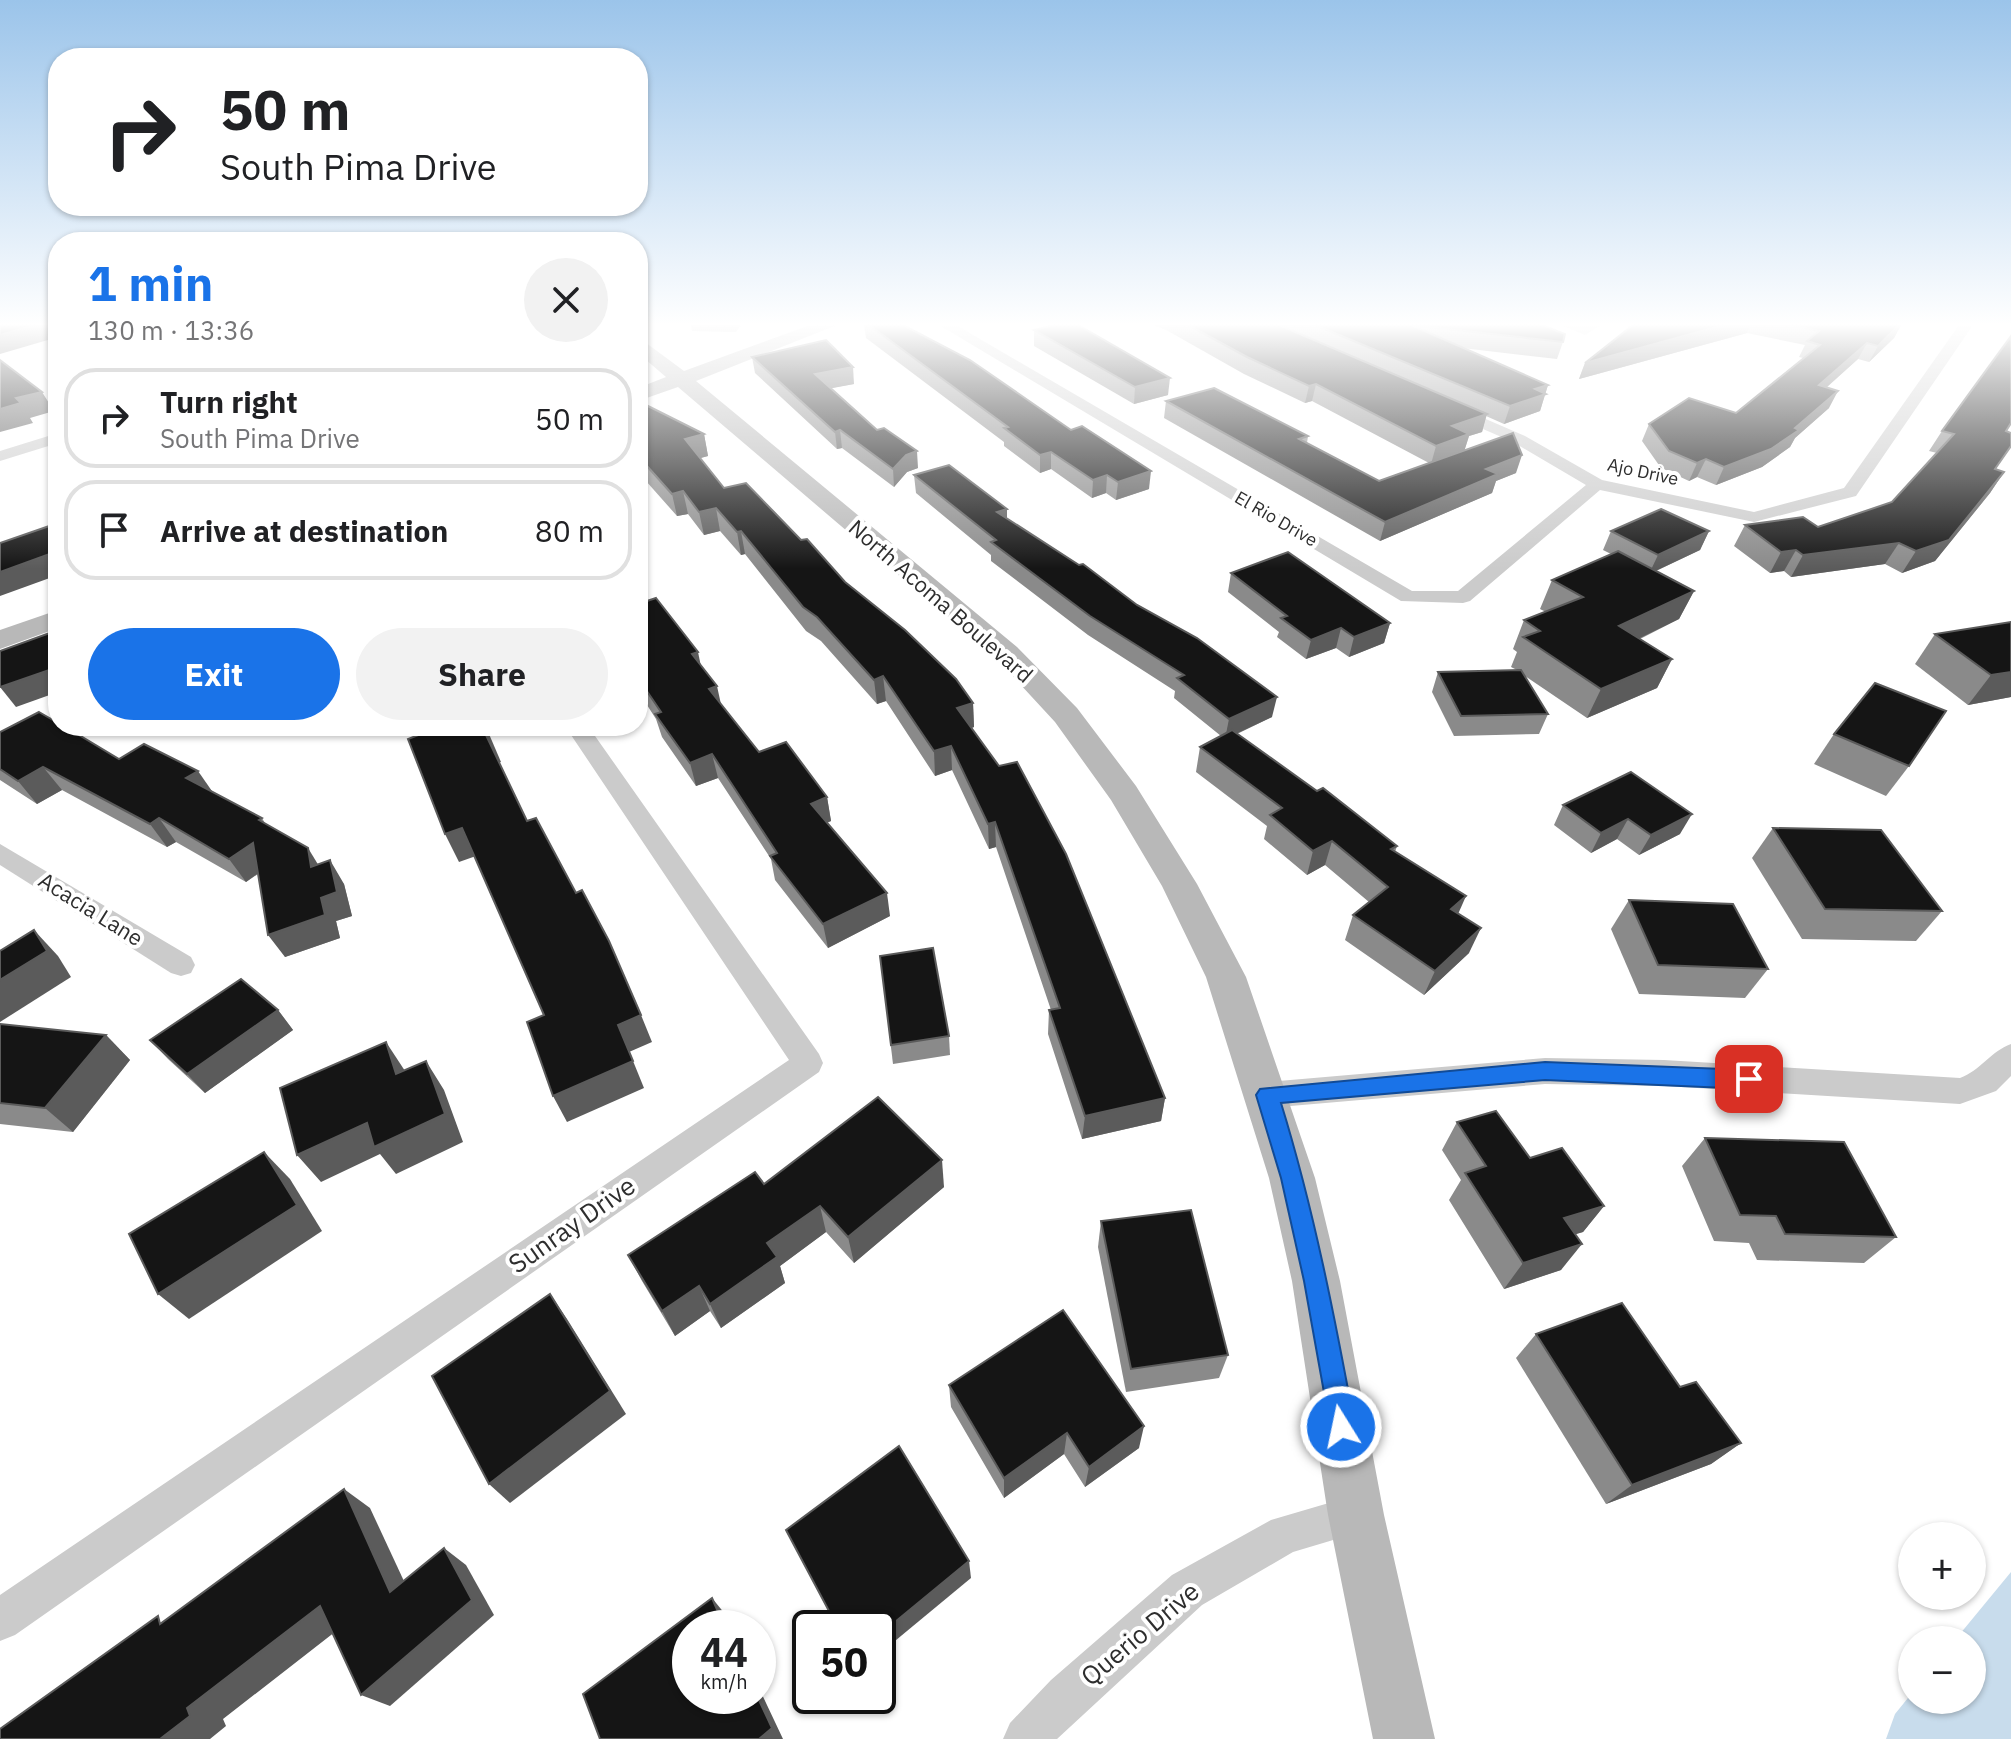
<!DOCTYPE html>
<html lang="en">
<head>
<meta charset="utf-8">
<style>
	body { margin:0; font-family:"IBM Plex Sans",sans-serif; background:#f2f2f2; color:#202124; height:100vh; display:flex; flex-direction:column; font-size:30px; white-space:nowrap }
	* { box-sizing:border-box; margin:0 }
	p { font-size:26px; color:#757577 }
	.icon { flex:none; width:44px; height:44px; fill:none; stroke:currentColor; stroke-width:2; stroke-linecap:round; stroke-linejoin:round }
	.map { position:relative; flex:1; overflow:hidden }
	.sheet { position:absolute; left:48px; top:232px; width:600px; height:504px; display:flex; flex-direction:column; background:#fff; border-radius:32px; box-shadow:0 2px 6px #0004 }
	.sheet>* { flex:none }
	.top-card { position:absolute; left:48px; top:48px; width:600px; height:168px; border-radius:32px; box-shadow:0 2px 6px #0004; background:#fff; color:#202124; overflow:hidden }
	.tools { position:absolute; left:1898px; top:1522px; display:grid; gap:16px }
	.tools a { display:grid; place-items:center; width:88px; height:88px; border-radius:50%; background:#fff; box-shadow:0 2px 6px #0004; font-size:40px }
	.speed { position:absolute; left:672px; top:1610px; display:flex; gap:16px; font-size:40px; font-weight:700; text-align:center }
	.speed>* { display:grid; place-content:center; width:104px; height:104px; border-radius:50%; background:#fff; box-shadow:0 2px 6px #0004; line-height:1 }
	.speed small { font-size:20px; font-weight:400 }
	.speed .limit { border:4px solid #111; border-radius:12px; background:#fff; color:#111 }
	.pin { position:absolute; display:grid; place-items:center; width:68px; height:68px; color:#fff; margin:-34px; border-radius:16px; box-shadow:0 4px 12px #0006 }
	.me { position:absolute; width:88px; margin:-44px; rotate:350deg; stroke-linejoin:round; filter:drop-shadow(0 0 6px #0008) }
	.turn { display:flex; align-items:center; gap:28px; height:168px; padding:0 40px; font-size:36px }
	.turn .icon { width:104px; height:104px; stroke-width:2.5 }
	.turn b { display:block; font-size:56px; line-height:68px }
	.round { display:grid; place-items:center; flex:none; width:84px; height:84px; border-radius:42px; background:#f2f2f2 }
	.summary { display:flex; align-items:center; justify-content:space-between; height:136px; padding:0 40px }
	h1 { font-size:48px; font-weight:700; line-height:60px; color:#1a73e8 }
	.cta { display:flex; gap:16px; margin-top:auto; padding:16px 40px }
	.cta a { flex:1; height:92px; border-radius:48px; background:#1a73e8; color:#fff; font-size:32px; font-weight:700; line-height:92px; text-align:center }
	.cta a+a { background:#f2f2f2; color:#202124 }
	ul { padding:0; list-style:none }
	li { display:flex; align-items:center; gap:24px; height:100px; margin:0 16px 12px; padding:0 24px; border:4px solid #e0e0e0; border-radius:32px }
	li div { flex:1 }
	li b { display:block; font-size:30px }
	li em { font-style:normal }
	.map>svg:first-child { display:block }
</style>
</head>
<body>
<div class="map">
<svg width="2011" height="1739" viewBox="0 0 2011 1739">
	<rect width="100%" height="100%" fill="#fff"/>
	<!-- water -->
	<polygon fill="#c8dcec" points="2011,1572 2011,1739 1886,1739 1895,1714 1912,1693 1912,1700 1972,1700 1972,1640 1955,1640"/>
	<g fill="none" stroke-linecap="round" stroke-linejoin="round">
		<!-- street -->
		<g fill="#cbcbcb" fill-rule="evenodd">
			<polygon points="939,325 956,325 1412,591 1458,591 1586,485 1513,442 1446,413 1446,407 1458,407 1525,436 1602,480 1754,512 1844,488 1959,325 1973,325 1856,496 1754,522 1600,490 1470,601 1463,603 1401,601"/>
			<polygon points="1561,325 1601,325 1585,335"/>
			<polygon points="58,433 58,443 0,461 0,451"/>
			<polygon points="565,726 588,726 819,1054 823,1063 819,1072 15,1635 0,1641 0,1595 789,1060"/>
			<polygon points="0,844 191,957 195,965 191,973 181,976 171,973 0,865"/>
			<path d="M2011,1044v32l-15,15 -36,13 -296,-18 -119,-2 -278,24 -11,-4 -5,-9 5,-9 11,-4 278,-24 119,2 296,18c20,-7 31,-27 51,-34z"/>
			<polygon points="1356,1495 1370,1501 1376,1515 1370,1529 1293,1552 1202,1605 1057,1739 1003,1739 1010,1723 1051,1680 1172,1575 1271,1520"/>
		</g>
		<!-- secondary -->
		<g fill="#b8b8b8" fill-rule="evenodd">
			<polygon points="810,325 837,325 696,381 1017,647 1077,708 1136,786 1197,884 1246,977 1315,1178 1340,1281 1384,1515 1435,1739 1373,1739 1328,1515 1292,1281 1269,1178 1206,977 1162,886 1111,800 1055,722 997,659 678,387 638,401 638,388 666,377 638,353 638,337 684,371"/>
			<polygon points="58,610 58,628 0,649 0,630"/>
		</g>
	</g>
	<!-- wall -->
	<g fill="#8a8a8a">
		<polygon points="691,325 741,325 736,332 692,331"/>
		<polygon points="864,325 903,325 1149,489 1116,500 1106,493 1092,498 1051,469 1040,473 1004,446 1004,442 866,338"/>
		<polygon points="1154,325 1542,325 1563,342 1557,359 1462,348 1548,385 1540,411 1504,424 1486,416 1482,432 1469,436 1464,451 1516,473 1496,481 1492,493 1380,541 1164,418 1166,401 1308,436 1307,443 1379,481 1429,463 1312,401 1305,403 1244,374 1168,331"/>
		<polygon points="1633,325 1901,325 1894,338 1869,362 1858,359 1826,388 1829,408 1795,438 1790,447 1762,467 1716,485 1697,477 1689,481 1661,468 1642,441 1649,424 1736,413 1803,358 1799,357 1805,345 1747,333 1579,379 1585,363"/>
		<polygon points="1034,330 1168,395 1134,404 1034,346"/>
		<polygon points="752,357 854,384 831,388 918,468 907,472 894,487 842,448 837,449 755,373"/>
		<polygon points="638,401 704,434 708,456 700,458 724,488 801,540 973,703 974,727 972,728 1165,1098 1161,1121 1082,1139 1048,1034 1049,1010 1051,1010 996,847 989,849 952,770 935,776 886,701 877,704 821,641 806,631 745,554 741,555 720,531 704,535 688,514 677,516 638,472"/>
		<polygon points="1942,431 2006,431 1995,470 2004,472 1990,493 1935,561 1902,573 1885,564 1791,577 1784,571 1770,573 1734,546 1745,525 1818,527 1892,502 1937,453 1929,451"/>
		<polygon points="914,475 1007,509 1007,518 1272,717 1237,734 1317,791 1397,846 1395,852 1458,914 1469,953 1424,995 1345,940 1353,915 1369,902 1325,865 1307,875 1264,839 1267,826 1196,772 1200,747 1221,736 1174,698 1175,691 1088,635 991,561 991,555 916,493"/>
		<polygon points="1611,531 1709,531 1700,550 1656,571 1694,591 1679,619 1640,639 1672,659 1657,688 1587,718 1525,676 1548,714 1539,734 1454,736 1432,692 1438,672 1517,670 1511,667 1517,652 1513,649 1524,620 1546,612 1540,609 1552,580 1611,554 1603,550"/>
		<polygon points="1231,573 1390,623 1384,643 1349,657 1336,648 1306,659 1277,637 1279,632 1228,592"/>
		<polygon points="638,604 701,666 720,703 759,752 827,797 831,821 827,823 890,916 828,948 775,880 771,859 718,778 696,786 662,737 656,719 638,691"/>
		<polygon points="2011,622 2011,697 1968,705 1915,664 1935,634"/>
		<polygon points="0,732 119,759 212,792 262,818 266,825 344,884 352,916 336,921 340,938 285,957 258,874 246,882 176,842 167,847 62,790 37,804 0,780"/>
		<polygon points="1834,734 1909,766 1886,796 1814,764"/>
		<polygon points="1631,772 1680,834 1639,855 1617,839 1591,853 1554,825 1563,805"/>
		<polygon points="1773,828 1942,911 1916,941 1802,939 1752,858"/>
		<polygon points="1629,900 1768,969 1745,998 1639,994 1611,929"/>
		<polygon points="880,956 949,1036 950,1055 893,1064"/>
		<polygon points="278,1010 293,1030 205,1093 168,1059 150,1040"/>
		<polygon points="0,1024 106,1035 130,1060 73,1132 0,1124"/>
		<polygon points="1457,1122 1604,1206 1583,1232 1575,1234 1561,1270 1504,1289 1449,1200 1461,1180 1442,1150"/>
		<polygon points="1705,1138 1896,1237 1864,1263 1757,1260 1749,1243 1714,1241 1682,1166"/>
		<polygon points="764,1184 944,1187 854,1263 826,1232 780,1266 785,1283 721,1328 710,1311 675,1336 642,1281 628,1255"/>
		<polygon points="1101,1221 1228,1355 1219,1378 1126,1392 1098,1247"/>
		<polygon points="1536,1334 1680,1387 1741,1443 1711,1464 1606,1504 1516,1358"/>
		<polygon points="949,1385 1139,1448 1085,1487 1064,1454 1004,1498 951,1407"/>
	</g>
	<!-- shaded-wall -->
	<g fill="#5b5b5b">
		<polygon points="35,325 58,325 58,337 0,354 0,335"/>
		<polygon points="1724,325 1750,325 1747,333 1579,379 1585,363"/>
		<polygon points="1899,325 1901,325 1894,338 1869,362 1878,346"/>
		<polygon points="1867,343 1858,359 1810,402 1819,385"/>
		<polygon points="853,367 854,384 817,391 815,374"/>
		<polygon points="1170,378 1168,395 1134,404 1135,387"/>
		<polygon points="1316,384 1312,401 1305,403 1309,386"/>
		<polygon points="1548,385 1540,411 1504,424 1510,406 1535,389"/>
		<polygon points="1838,391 1829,408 1795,438 1790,447 1762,467 1716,485 1724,467 1795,428"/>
		<polygon points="42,392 54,411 30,418 33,423 0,432 0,409 16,398"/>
		<polygon points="1487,414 1482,432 1469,436 1464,452 1431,464 1436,446 1452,426"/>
		<polygon points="840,430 842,448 837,449 835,432"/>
		<polygon points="704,434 708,456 690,461 685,439"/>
		<polygon points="917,451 918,468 907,472 894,487 893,469 906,455"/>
		<polygon points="1051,452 1051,469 1040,473 1040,455"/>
		<polygon points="1522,455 1516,473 1496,481 1492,493 1380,541 1385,522 1486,469"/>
		<polygon points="1706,459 1697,477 1689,481 1697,463"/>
		<polygon points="1151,471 1149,489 1116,500 1118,482"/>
		<polygon points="2004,472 1990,493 1935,561 1902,573 1916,551"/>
		<polygon points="1107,475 1106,493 1092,498 1093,480"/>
		<polygon points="683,491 688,514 677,516 672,494"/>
		<polygon points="716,508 720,531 704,535 699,512"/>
		<polygon points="1007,509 1007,528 997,512"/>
		<polygon points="741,531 745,554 741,555 737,532"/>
		<polygon points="1709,531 1700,550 1649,574 1658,555"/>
		<polygon points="1899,543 1885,564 1791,577 1803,555"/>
		<polygon points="1796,550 1784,571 1770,573 1781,552"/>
		<polygon points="58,551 58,575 0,596 0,572"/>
		<polygon points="1694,591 1679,619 1605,655 1619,626"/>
		<polygon points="1390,623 1384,643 1349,657 1354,637"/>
		<polygon points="1341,628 1336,648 1306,659 1311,640"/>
		<polygon points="698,652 703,676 692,654"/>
		<polygon points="1672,659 1657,688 1587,718 1601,689"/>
		<polygon points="58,667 58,692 16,707 0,687"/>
		<polygon points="2011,672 2011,697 1968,705 1991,675"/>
		<polygon points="883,676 886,701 877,704 874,680"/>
		<polygon points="717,686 722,709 709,689"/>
		<polygon points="1277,697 1272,717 1225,739 1229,719"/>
		<polygon points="973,703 974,727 958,732 957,708"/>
		<polygon points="489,734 501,762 498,763 486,735"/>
		<polygon points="951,746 952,770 935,776 934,751"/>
		<polygon points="712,754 718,778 696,786 690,763"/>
		<polygon points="43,767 62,790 37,804 18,781"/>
		<polygon points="198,771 214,794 186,778"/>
		<polygon points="827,797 831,821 815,827 811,804"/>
		<polygon points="1692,814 1680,834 1639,855 1651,835"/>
		<polygon points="159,818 176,842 167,847 150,824"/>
		<polygon points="1628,819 1617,839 1591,853 1601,833"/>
		<polygon points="995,822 996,847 989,849 988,824"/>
		<polygon points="462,828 476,856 459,862 445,834"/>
		<polygon points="1332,841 1325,865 1307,875 1313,851"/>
		<polygon points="253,843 268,866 246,882 229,859"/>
		<polygon points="308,848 322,871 311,867"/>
		<polygon points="330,860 344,884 352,916 336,921 340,938 285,957 268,935 321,898"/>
		<polygon points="887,893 890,916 828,948 823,924"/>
		<polygon points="1466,896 1455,921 1451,909"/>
		<polygon points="1481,928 1469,953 1424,995 1435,971"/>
		<polygon points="34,930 58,956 71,977 0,1022 0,980"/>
		<polygon points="278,1010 293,1030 205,1093 187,1074"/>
		<polygon points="641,1015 652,1042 629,1052 618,1025"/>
		<polygon points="106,1035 130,1060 73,1132 45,1108"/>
		<polygon points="386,1042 405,1071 396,1074"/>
		<polygon points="426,1061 444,1090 463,1142 396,1174 380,1154 321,1182 297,1155"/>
		<polygon points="633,1061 644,1088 567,1122 553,1096"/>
		<polygon points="1165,1098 1161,1121 1082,1139 1085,1116"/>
		<polygon points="264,1152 290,1179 322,1231 189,1319 158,1294"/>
		<polygon points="942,1160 944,1187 854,1263 848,1237"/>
		<polygon points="820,1206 826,1232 780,1266 785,1283 721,1328 710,1304 767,1243"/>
		<polygon points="1604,1206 1583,1232 1544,1244 1564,1218"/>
		<polygon points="1582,1244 1561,1270 1504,1289 1523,1263"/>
		<polygon points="699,1286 710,1311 675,1336 662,1311"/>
		<polygon points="550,1294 567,1319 626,1414 510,1503 489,1484"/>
		<polygon points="1144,1426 1139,1448 1085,1487 1089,1467"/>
		<polygon points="1067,1433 1064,1454 1004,1498 1004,1478"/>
		<polygon points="1741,1443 1711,1464 1606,1504 1632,1485"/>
		<polygon points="344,1489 370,1508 416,1607 390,1592"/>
		<polygon points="444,1548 466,1565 494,1615 390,1706 361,1695"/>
		<polygon points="969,1561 971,1578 878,1655 878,1636"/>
		<polygon points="712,1598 725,1614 731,1628 725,1628"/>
		<polygon points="320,1606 349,1621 223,1719 226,1726 210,1739 160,1739 187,1708"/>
		<polygon points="758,1686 783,1739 759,1739 757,1696 758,1696"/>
	</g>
	<!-- building -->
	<g fill="#151515" stroke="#5b5b5b" stroke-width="2">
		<polygon points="0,325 35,325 0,335"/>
		<polygon points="869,325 903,325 970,360 1071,430 1082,426 1151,471 1118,482 1107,475 1093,480 1051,452 1040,455 1004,428 1008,427"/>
		<polygon points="1054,325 1078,325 1170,378 1135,387 1034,330"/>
		<polygon points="1188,325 1279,325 1487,414 1452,426 1469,434 1436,446 1316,384 1309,386 1247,357"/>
		<polygon points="1315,325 1542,325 1565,334 1563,342 1411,325 1548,385 1535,389 1546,394 1510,406"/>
		<polygon points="1633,325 1724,325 1585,363"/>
		<polygon points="1792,325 1899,325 1878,346 1867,343 1819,385 1838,391 1795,428 1799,430 1771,449 1724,467 1706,459 1697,463 1669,451 1649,424 1689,398 1736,413 1820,345 1807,341 1819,331"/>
		<polygon points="2011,336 2011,423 2006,431 2011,433 2011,446 1995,469 2004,472 1949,540 1916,551 1899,543 1803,555 1796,550 1781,552 1745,525 1803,517 1818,527 1892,502 1954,434 1942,431"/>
		<polygon points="826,340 853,367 815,374 877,430 884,428 917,451 906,455 893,469 840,430 835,432 752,357"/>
		<polygon points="0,360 42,392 16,398 21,403 0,409"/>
		<polygon points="1214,388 1308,436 1299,439 1379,481 1513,433 1522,455 1486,469 1498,474 1385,522 1166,401"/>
		<polygon points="638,401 704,434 685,439 724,488 746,483 801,540 807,539 845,582 905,630 956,679 973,703 957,708 999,766 1017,762 1066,854 1165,1098 1085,1116 1049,1010 1060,1008 995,822 988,824 951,746 934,751 883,676 874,680 817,617 803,607 741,531 737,532 716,508 699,512 683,491 672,494 638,456"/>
		<polygon points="949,465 1007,509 997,512 1079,565 1083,564 1137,605 1197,638 1277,697 1229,719 1177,678 1184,675 1090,616 991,542 996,540 914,475"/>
		<polygon points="1661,509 1709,531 1658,555 1611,531"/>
		<polygon points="58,523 58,551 0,572 0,543"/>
		<polygon points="1618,551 1694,591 1619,626 1672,659 1601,689 1523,637 1540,631 1524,620 1583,597 1552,580"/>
		<polygon points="1288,552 1390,623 1354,637 1341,628 1311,640 1281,618 1287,616 1231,573"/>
		<polygon points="656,598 698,652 692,654 717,686 709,689 759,752 786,742 827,797 811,804 887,893 823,924 770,856 777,853 712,754 690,763 655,714 661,712 638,678 638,604"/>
		<polygon points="2011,622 2011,672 1991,675 1935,634"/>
		<polygon points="58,630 58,667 0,687 0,651"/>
		<polygon points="1521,670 1548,714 1461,716 1438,672"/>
		<polygon points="1875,683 1946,711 1909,766 1834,734"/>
		<polygon points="39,712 58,723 58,726 64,726 119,759 144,744 198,771 186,778 262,818 259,820 308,848 311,867 330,860 337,892 321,898 325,915 268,935 253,843 229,859 159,818 150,824 43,767 18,781 0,769 0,732"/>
		<polygon points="416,726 485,726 489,734 486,735 527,821 536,818 576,893 582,890 609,941 641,1015 618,1025 633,1061 553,1096 527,1022 544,1015 462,828 445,834 408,739 421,734"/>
		<polygon points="1232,730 1317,791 1323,788 1397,846 1391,849 1466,896 1451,909 1481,928 1435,971 1353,915 1388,887 1332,841 1313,851 1270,815 1282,808 1200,747"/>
		<polygon points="1631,772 1692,814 1651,835 1628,819 1601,833 1563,805"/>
		<polygon points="1773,828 1881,830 1942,911 1825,909"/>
		<polygon points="1629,900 1733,904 1768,969 1658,965"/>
		<polygon points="34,930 47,951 0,980 0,951"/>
		<polygon points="933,948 949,1036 891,1045 880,956"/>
		<polygon points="241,979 278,1010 187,1074 150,1040"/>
		<polygon points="0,1024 106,1035 45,1108 0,1103"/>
		<polygon points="386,1042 396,1074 426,1061 445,1114 374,1147 367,1123 297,1155 280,1088"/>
		<polygon points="878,1097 942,1160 848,1237 820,1206 767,1243 777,1257 710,1304 699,1286 662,1311 628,1255 755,1172 764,1184"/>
		<polygon points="1496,1111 1530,1158 1562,1148 1604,1206 1564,1218 1582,1244 1523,1263 1465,1173 1486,1166 1457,1122"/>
		<polygon points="1705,1138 1844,1142 1896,1237 1785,1234 1776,1216 1740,1215"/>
		<polygon points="264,1152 297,1205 158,1294 129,1234"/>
		<polygon points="1191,1210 1228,1355 1131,1369 1101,1221"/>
		<polygon points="550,1294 610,1391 489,1484 432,1376"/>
		<polygon points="1622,1303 1680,1387 1696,1382 1741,1443 1632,1485 1536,1334"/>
		<polygon points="1063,1310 1144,1426 1089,1467 1067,1433 1004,1478 949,1385"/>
		<polygon points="899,1446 969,1561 878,1636 878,1628 838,1628 786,1530"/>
		<polygon points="344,1489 390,1592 444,1548 472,1600 361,1695 320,1606 187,1708 190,1716 160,1739 0,1739 0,1729 158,1616 160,1624"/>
		<polygon points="712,1598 725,1628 690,1628 690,1696 757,1696 772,1728 759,1739 600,1739 583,1694"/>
	</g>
	<!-- sky -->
	<linearGradient id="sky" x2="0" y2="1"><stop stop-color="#9bc4ea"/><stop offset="0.57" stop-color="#fff"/><stop offset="1" stop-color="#fff" stop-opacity="0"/></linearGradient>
	<rect width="2011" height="569" fill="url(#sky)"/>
	<!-- route -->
	<path fill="#1a73e8" stroke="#114b97" stroke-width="2" d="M1545,1062l204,8 8,3 3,6 -3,7 -8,3 -204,-9 -264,23c33,107 54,215 74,324l-4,10 -10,4 -9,-4 -28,-156 -23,-103 -25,-83 4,-6z"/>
	<g text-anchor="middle" stroke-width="8" stroke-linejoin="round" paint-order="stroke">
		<!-- far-street labels -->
		<g font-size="18" fill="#2e2e2e" stroke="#fff">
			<text transform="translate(1643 472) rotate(12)" y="6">Ajo Drive</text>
			<text transform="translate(1276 519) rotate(30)" y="6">El Rio Drive</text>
		</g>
		<!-- street labels -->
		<g font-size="22" fill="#2e2e2e" stroke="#fff">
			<text transform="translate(941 601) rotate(41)" y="8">North Acoma Boulevard</text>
			<text transform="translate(91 909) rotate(32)" y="8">Acacia Lane</text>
		</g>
		<!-- near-street labels -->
		<g font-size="26" fill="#2e2e2e" stroke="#fff">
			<text transform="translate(572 1225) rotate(-35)" y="9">Sunray Drive</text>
			<text transform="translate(1140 1634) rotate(-40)" y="9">Querio Drive</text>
		</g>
	</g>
</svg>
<div class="tools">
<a>+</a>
<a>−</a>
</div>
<div class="speed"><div>44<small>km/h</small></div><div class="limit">50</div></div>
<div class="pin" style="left:1749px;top:1079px;background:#d93025"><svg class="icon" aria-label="arrive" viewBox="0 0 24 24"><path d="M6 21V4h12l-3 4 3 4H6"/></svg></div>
<svg class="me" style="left:1341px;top:1427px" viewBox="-20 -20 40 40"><circle r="17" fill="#1a73e8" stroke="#fff" stroke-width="3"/><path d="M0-11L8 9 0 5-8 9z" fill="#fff"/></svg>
<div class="top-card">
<div class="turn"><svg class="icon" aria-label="right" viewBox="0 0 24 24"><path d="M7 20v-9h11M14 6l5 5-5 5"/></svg><div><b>50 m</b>South Pima Drive</div></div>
</div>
<section class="sheet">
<div class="summary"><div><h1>1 min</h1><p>130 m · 13:36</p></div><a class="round"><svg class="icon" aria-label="close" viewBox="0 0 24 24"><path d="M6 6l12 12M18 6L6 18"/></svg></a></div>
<ul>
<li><svg class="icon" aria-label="right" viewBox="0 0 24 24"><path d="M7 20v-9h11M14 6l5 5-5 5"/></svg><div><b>Turn right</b><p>South Pima Drive</p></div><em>50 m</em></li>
<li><svg class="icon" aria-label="arrive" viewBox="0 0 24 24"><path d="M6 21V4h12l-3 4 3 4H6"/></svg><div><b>Arrive at destination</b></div><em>80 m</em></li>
</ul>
<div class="cta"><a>Exit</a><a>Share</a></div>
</section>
</div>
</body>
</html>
